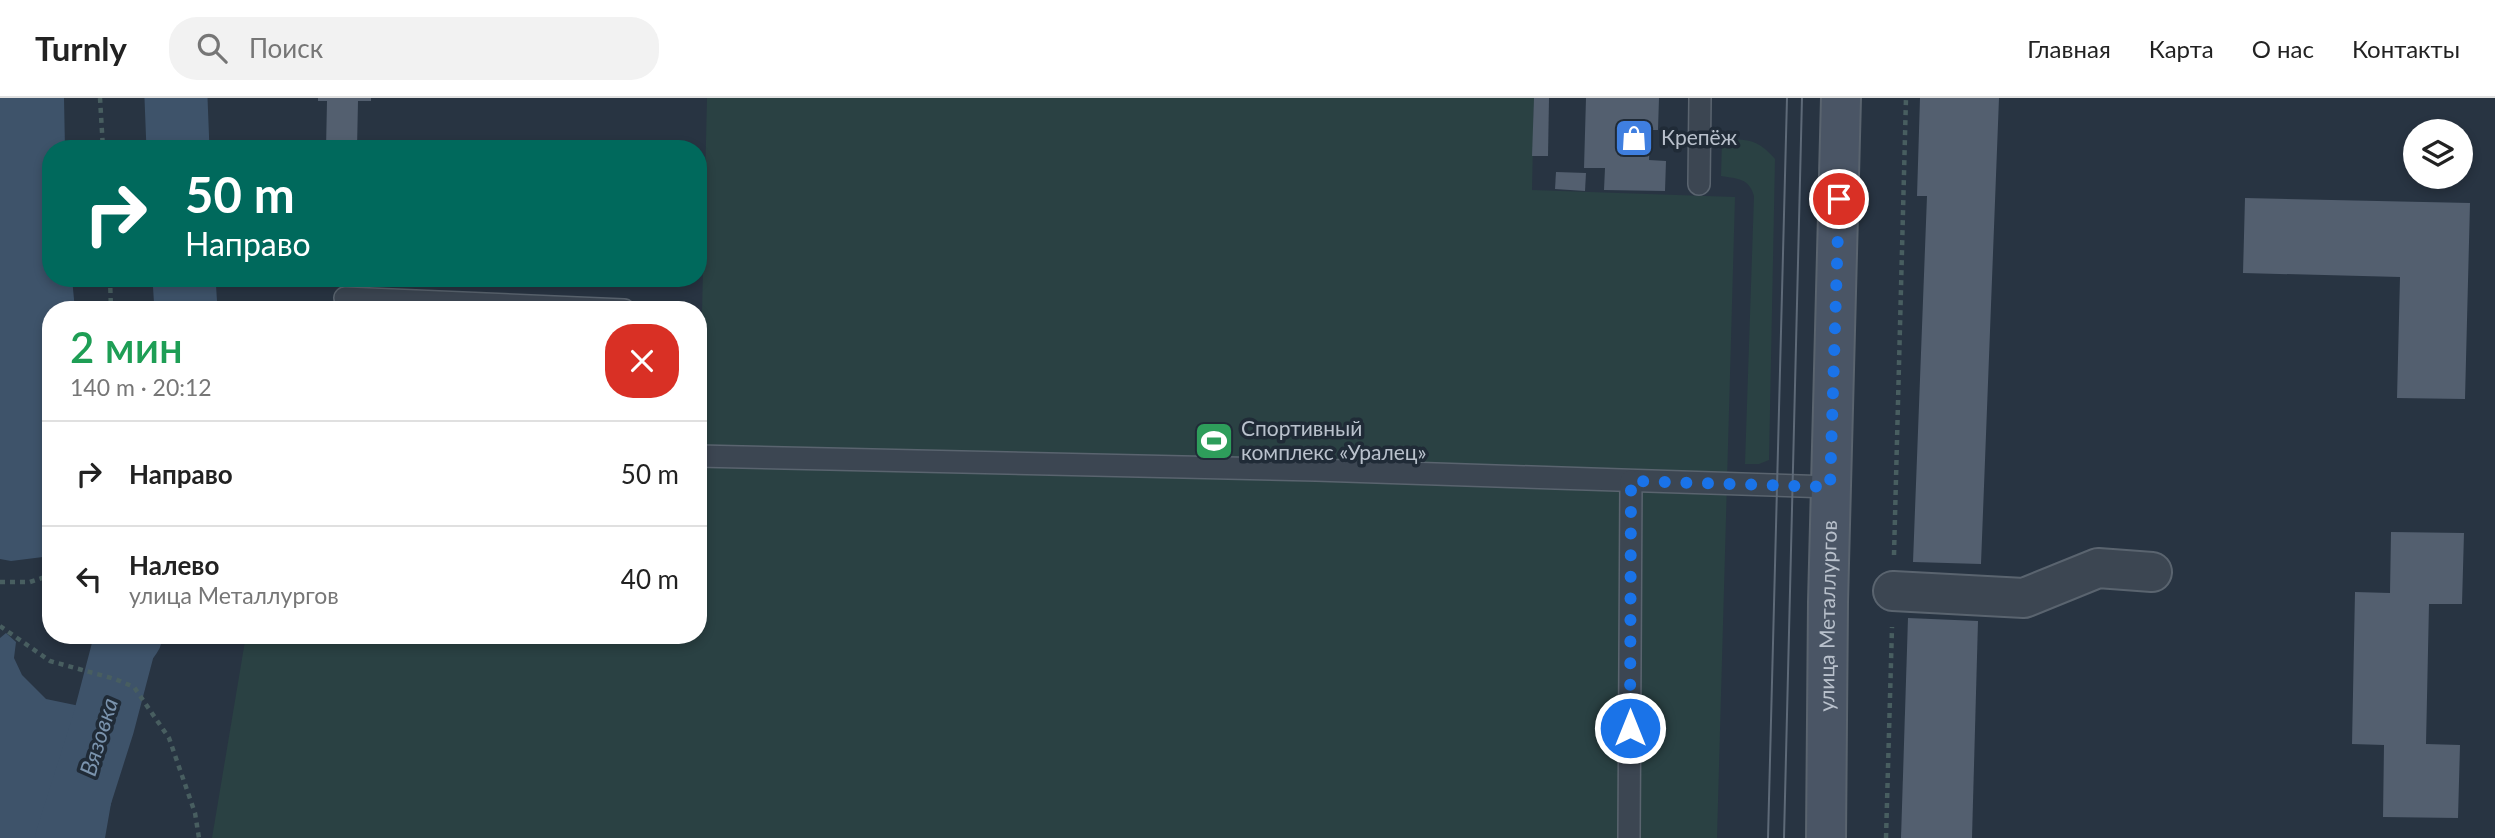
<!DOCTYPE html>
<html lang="ru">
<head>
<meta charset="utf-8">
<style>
	body { margin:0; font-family:Lato,sans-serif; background:#f2f2f2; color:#222; height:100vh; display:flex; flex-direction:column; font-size:26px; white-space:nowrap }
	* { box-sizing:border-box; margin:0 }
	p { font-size:23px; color:#767676 }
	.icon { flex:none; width:38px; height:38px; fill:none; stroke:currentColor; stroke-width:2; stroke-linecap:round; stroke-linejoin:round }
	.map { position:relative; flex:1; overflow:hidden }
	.panel { position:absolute; left:42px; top:203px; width:665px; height:343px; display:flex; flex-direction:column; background:#fff; border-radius:28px; box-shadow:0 4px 10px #0003 }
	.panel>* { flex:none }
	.top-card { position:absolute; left:42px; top:42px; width:665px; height:147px; border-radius:28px; box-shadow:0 4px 10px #0003; background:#00695c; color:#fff; overflow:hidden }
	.controls { position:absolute; left:2403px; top:21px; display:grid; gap:14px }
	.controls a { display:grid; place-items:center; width:70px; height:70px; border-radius:50%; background:#fff; box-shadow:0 4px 10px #0003; font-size:35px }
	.pin { position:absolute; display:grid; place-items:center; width:60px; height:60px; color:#fff; margin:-30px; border:4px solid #fff; border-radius:50%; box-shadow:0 2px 7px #0007 }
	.me { position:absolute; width:77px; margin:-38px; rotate:0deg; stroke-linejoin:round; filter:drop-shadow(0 0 5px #0008) }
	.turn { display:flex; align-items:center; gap:24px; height:147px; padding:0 28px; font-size:32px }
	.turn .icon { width:91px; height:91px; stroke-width:2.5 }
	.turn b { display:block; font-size:49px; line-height:60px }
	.round { display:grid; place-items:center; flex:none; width:74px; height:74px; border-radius:28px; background:#f2f2f2 }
	.overview { display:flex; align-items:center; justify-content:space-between; height:119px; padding:0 28px }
	h1 { font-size:42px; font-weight:600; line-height:52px; color:#1e9e55 }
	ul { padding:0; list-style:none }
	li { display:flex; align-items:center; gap:21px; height:105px; padding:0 28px; border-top:2px solid #e0e0e0 }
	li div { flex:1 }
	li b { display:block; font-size:26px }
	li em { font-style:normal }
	header { display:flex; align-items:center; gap:42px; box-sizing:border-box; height:98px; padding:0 35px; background:#fff; border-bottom:2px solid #e0e0e0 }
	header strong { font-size:33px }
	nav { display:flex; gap:38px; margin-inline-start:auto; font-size:24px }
	.search { width:490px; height:63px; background:#f2f2f2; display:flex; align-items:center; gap:18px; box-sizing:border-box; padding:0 24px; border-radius:28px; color:#767676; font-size:26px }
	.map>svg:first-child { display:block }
</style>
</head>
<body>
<header>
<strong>Turnly</strong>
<div class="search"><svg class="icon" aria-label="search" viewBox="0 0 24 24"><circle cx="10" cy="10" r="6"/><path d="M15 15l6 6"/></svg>Поиск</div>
<nav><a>Главная</a><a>Карта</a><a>О нас</a><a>Контакты</a></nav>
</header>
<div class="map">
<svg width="2495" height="740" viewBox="0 0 2495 740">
	<rect width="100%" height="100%" fill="#283442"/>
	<!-- green -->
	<g fill="#2a4143">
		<polygon points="707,0 1534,0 1532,92 1735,99 1717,740 212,740 246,537 698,537 698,301 700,301"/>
		<path d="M1722,41c26,1 35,-1 53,20l-6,301 -10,4h-14l9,-268c-5,-18 -16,-17 -33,-20z"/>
	</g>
	<!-- water -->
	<g fill="#3e536a">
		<polygon points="0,0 64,0 65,51 51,51 51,180 72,180 75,212 51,212 51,458 11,463 0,461"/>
		<polygon points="6,535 16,544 14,560 22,577 46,601 99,612 109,622 117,671 105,740 0,740 0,540"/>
	</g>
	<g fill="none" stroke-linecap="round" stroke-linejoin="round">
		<!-- river -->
		<g stroke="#3e536a" stroke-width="63">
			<polyline points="176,0 178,51"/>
			<polyline points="184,180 186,212"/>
			<polyline points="67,740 103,627 124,547 131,537"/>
		</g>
	</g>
	<!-- building -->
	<g fill="#535f6f">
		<polygon points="318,0 371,0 371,3 358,3 357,51 326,51 327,3 318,3"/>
		<polygon points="1534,0 1549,0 1548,58 1532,58"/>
		<polygon points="1586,0 1659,0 1658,32 1650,32 1649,62 1666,63 1665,93 1604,92 1605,70 1584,70"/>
		<polygon points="1920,0 1999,0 1981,466 1913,464 1927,98 1917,98"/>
		<polygon points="1556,74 1586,75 1585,93 1555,91"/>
		<polygon points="2245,100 2470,105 2465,301 2397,300 2400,179 2243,175"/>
		<polygon points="2391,434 2464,435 2462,506 2429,506 2426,646 2460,647 2458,720 2383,719 2384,647 2352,646 2355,494 2390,495"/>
		<polygon points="1908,520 1978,523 1972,740 1901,740"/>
	</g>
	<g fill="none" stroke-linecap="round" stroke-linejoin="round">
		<!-- service casing -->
		<g stroke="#5a646f" stroke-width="24">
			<g id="service">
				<polyline points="1699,86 1700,0"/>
				<polyline points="345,200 624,212"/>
				<polyline points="698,358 1316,372 1830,389"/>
				<polyline points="1629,740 1631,383"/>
			</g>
		</g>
		<!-- minor casing -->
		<g stroke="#5a646f" stroke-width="42">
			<polyline id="minor" points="1893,493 2024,500 2098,470 2152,474"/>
		</g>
		<!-- secondary casing -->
		<g stroke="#5a646f" stroke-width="42">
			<g id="secondary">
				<path id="s1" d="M1826,740l2,-236 13,-504"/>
			</g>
		</g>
		<!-- path -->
		<g stroke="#485e60" stroke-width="4.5" stroke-dasharray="5 5" stroke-linecap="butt">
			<polyline points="100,0 103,51"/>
			<polyline points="110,180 111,212"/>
			<polyline points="1894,457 1906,0"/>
			<polyline points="0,484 30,484 51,477"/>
			<polyline points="0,528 50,563 115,581 134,589 169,640 195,715 199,740"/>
			<polyline points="1886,740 1892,529"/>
		</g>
		<!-- service -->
		<use href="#service" stroke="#3c4652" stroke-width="21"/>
		<!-- minor -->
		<use href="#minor" stroke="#3c4652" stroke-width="38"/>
		<!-- secondary -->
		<use href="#secondary" stroke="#4a5565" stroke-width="38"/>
		<!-- tram -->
		<g stroke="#5e6a78" stroke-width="2">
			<polyline points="1768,740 1787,0"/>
			<polyline points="1784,740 1802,0"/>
		</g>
	</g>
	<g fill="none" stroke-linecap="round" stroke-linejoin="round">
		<!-- route -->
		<polyline stroke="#1a73e8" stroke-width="12" stroke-dasharray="0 21.6" points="1630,630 1631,383 1830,389 1839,101"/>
	</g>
	<!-- icons -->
	<defs>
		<g id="shop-square" transform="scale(2.0125)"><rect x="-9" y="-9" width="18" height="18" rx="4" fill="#3f7fe0" stroke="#202b37"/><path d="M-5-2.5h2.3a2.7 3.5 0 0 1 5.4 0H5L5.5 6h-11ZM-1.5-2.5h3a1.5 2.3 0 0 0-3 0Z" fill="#fff"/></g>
		<g id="stadium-square" transform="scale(2.0125)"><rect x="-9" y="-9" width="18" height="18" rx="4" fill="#2e9e5b" stroke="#202b37"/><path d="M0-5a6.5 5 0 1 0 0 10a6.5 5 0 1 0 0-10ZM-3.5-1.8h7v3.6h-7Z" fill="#fff"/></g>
	</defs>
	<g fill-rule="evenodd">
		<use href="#shop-square" x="1634" y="40"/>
		<use href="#stadium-square" x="1214" y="343"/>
	</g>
	<g text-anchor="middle" stroke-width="7" stroke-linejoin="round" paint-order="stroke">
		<!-- poi labels -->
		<g font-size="21" fill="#b9c1cc" stroke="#202b37" text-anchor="start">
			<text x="1661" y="47">Крепёж</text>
			<text x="1241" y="338">Спортивный<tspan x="1241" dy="24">комплекс «Уралец»</tspan></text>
		</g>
		<!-- street labels -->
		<g font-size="21" fill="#b9c1cc" stroke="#202b37">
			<text dy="7" stroke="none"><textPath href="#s1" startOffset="222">улица Металлургов</textPath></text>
		</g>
		<!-- water labels -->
		<g font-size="23" font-style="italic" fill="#7a93ad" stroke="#202b37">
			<text transform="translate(99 639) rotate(-73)" y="8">Вязовка</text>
		</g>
	</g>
</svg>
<div class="controls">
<a><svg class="icon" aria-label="layers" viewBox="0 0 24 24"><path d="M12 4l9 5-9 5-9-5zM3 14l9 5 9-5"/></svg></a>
</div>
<div class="pin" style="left:1839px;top:101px;background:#d93025"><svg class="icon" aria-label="arrive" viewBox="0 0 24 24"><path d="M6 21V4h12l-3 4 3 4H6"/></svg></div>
<svg class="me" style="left:1630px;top:630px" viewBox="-20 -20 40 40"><circle r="17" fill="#1a73e8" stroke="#fff" stroke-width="3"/><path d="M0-11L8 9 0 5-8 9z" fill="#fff"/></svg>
<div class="top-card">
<div class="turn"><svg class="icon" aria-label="right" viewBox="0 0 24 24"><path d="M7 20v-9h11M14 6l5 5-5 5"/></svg><div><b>50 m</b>Направо</div></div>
</div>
<section class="panel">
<div class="overview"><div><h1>2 мин</h1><p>140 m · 20:12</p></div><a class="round" style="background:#d93025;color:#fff"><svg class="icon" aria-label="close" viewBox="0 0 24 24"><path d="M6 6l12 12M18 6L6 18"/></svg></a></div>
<ul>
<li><svg class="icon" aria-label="right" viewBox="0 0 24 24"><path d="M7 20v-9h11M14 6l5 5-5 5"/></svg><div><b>Направо</b></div><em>50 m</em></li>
<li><svg class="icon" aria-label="left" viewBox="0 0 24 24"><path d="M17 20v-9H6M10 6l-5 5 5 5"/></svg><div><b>Налево</b><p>улица Металлургов</p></div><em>40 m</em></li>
</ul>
</section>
</div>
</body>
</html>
